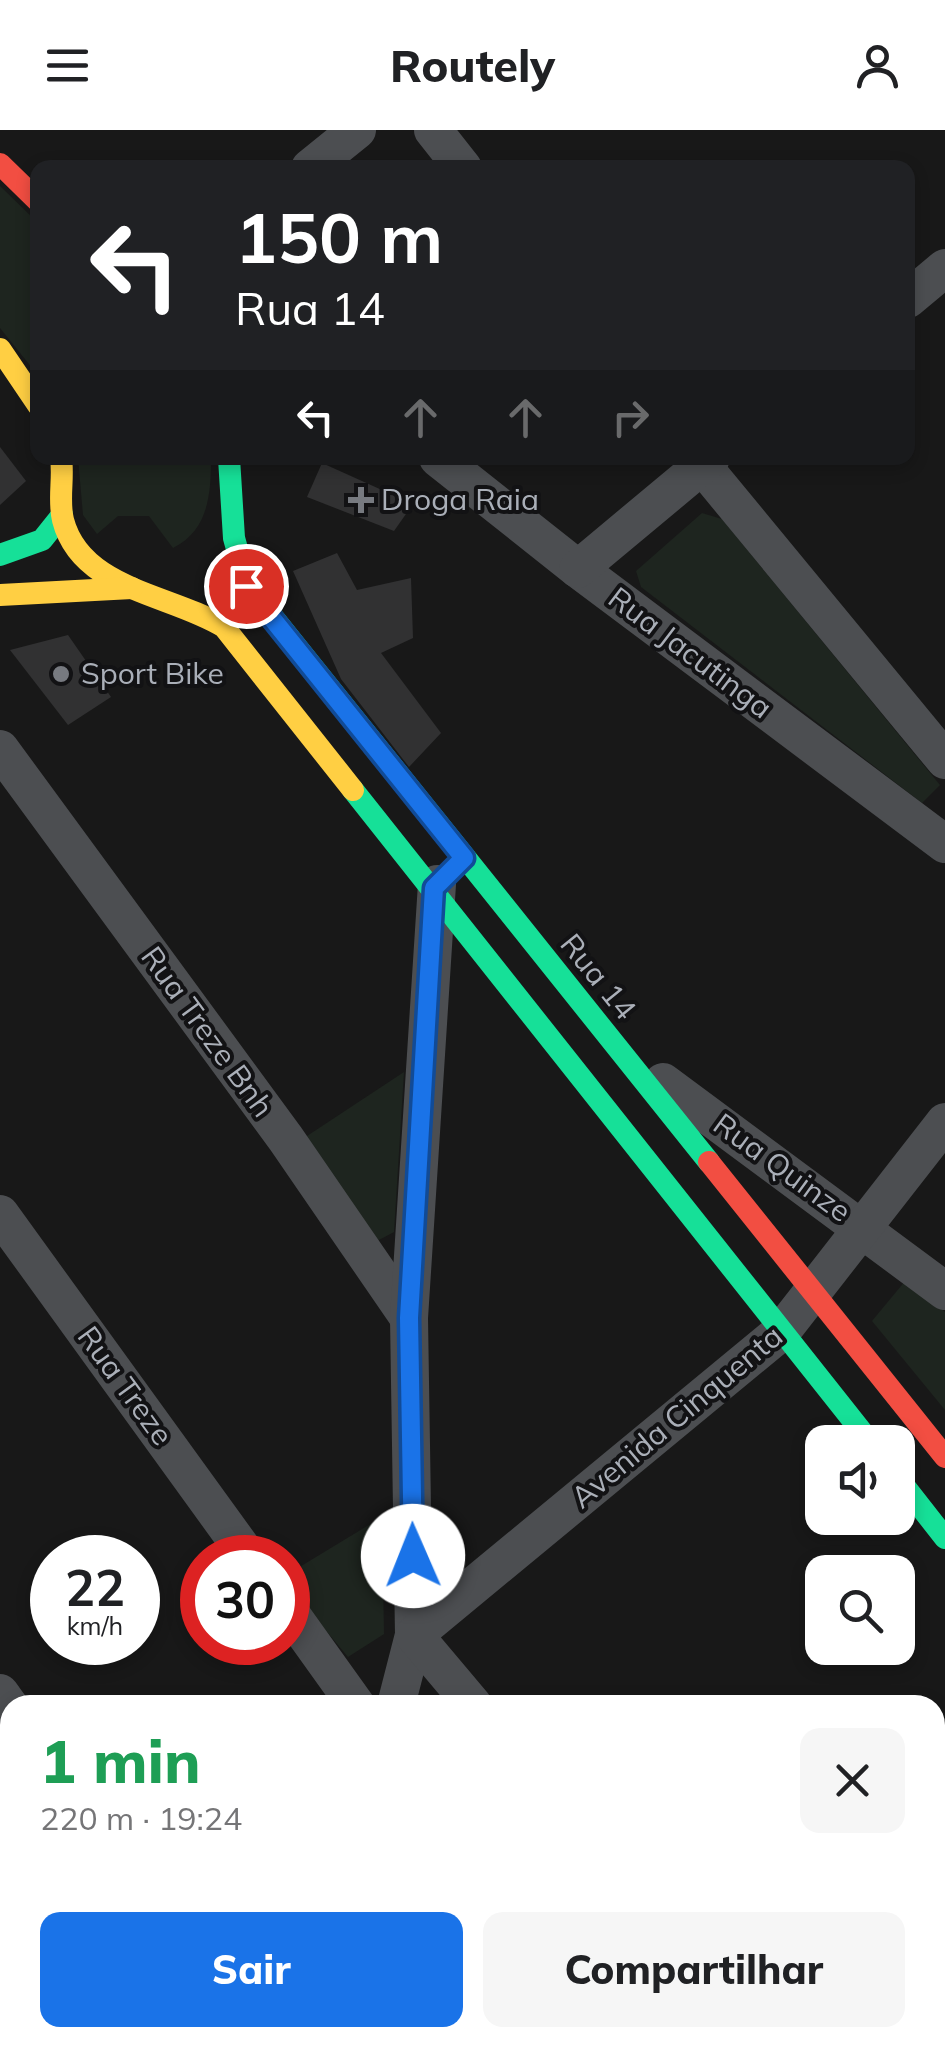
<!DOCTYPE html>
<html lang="pt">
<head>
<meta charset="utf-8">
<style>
	body { margin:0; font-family:Mulish,sans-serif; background:#f6f6f6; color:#202124; height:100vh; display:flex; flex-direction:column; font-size:38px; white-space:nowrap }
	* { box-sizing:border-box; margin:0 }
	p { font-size:32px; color:#757577 }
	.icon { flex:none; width:55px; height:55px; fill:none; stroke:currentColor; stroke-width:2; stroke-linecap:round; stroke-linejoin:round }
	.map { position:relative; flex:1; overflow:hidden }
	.sheet { position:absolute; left:0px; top:1565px; width:945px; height:352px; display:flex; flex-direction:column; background:#fff; border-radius:30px 30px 0 0; box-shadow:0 5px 15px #0003 }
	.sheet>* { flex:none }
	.top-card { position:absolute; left:30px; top:30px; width:885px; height:305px; border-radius:20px; box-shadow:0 5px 15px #0003; background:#202124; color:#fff; overflow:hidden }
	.controls { position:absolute; left:805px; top:1295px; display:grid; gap:20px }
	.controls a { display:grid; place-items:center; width:110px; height:110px; border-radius:20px; background:#fff; box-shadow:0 5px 15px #0003; font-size:50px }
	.speed { position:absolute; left:30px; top:1405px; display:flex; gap:20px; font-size:50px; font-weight:700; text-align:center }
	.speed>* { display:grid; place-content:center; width:130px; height:130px; border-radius:50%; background:#fff; box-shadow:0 5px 15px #0003; line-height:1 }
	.speed small { font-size:25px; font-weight:400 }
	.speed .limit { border:15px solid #d22; background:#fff; color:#111 }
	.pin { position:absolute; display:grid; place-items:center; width:85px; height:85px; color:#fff; margin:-42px; border:5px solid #fff; border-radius:50%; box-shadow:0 2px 10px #0007 }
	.me { position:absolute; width:110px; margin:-55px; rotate:359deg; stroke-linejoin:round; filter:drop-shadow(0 0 8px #0008) }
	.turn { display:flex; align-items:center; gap:35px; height:210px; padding:0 40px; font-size:45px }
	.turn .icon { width:130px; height:130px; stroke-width:2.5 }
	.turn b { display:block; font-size:70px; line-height:85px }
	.lanes { display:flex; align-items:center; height:95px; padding:0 40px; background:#0003; justify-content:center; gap:50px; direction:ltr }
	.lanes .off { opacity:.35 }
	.round { display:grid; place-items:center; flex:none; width:105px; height:105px; border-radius:20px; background:#f6f6f6 }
	.headline { display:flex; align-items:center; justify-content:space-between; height:170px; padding:0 40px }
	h1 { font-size:60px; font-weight:800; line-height:75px; color:#1e9e55 }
	.action { display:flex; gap:20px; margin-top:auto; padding:20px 40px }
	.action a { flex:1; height:115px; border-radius:20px; background:#1a73e8; color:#fff; font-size:40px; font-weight:800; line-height:115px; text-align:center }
	.action a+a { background:#f6f6f6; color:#202124 }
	header { display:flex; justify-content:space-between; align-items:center; height:130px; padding:0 40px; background:#fff; font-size:45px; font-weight:800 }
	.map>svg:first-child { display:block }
</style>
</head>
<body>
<header><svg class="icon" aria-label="menu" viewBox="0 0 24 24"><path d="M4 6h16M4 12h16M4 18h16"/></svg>Routely<svg class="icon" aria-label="person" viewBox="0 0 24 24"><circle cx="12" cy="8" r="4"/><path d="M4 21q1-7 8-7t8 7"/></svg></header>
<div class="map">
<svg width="945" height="1916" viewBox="0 0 945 1916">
	<rect width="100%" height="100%" fill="#181818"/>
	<!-- green -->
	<g fill="#1e251f">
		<polygon points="0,56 37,92 37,244 0,198"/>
		<path d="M78,328h133c0,35 -2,72 -38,90l-24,-32h-31l-21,18 -14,-19z"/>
		<polygon points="702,383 722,389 940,655 922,673 641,457 636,441"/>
		<polygon points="404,942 394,1102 377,1111 304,1008"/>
		<polygon points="906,1150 945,1182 945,1280 872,1191"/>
		<polygon points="382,1387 384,1504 348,1527 288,1455 288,1444"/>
		<polygon points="258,1908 358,1908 356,1916 268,1916"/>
	</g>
	<!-- building -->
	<g fill="#313132">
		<polygon points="0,317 26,351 0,375"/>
		<polygon points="322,333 413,374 394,401 307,367"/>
		<polygon points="337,423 357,460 411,448 413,508 381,523 441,603 409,637 341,549 293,441"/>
		<polygon points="68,505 111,567 68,595 10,520"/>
	</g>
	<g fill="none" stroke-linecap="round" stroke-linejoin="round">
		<!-- street -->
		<g stroke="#4c4e51" stroke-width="38">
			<polyline points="433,0 463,38"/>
			<polyline points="310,38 357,0"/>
			<polyline points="908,169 945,138"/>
			<polyline points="438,328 578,439 945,714"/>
			<polyline points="696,328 945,630"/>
			<polyline points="578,439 711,328"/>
			<polyline points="0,619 286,1009 409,1188"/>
			<polyline points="663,952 945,1161"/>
			<polyline points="0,1084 249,1428"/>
			<polyline points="288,1480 356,1575"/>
			<polyline points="0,1563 10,1577"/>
			<polyline points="396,1575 414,1505 409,1188 437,754"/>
			<polyline points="473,1575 414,1505 782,1201 945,992"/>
			<polyline points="935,1675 945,1667"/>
			<polyline points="0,1817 10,1809"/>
			<polyline points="244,1908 250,1916"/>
			<polyline points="383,1916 383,1908"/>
			<polyline points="636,1916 646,1908"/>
		</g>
		<!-- fast -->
		<g stroke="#16e098" stroke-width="22">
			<polyline points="229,328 234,408 247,455 709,1032"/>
			<polyline points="0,425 42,410 62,385"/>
			<polyline points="353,660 870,1312"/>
			<polyline points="898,1348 945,1408"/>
		</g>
		<!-- slow -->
		<g stroke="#ffcf43" stroke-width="22">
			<polyline points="0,219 38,275"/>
			<path d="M61,328c3,20 -3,42 2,62 18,70 108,74 161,107l129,163"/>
			<polyline points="0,465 132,458"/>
		</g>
		<!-- jam -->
		<g stroke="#f24e42" stroke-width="22">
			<polyline points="0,34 38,71"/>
			<polyline points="709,1032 945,1327"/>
		</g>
	</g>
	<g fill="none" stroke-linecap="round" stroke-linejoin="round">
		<!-- route casing -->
		<g stroke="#114b97" stroke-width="25">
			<polyline id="route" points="246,456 464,728 434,758 409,1188 413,1426"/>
		</g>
		<!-- route -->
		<use href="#route" stroke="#1a73e8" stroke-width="18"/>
	</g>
	<!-- markers -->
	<g fill="#777a80" stroke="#121214" stroke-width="4">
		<path d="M356 355h10v10h10v10h-10v10h-10v-10h-10v-10h10z"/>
		<circle cx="61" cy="544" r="10"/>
	</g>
	<g text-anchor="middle" stroke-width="8" stroke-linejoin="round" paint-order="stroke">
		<!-- poi labels -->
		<g font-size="30" fill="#aaafb8" stroke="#121214" text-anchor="start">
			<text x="381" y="380">Droga Raia</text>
			<text x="81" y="554">Sport Bike</text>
		</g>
		<!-- street labels -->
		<g font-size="30" fill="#aaafb8" stroke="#121214">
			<text transform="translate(690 523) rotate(37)" y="10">Rua Jacutinga</text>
			<text transform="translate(598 847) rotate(51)" y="10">Rua 14</text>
			<text transform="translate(207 902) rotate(54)" y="10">Rua Treze Bnh</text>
			<text transform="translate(782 1038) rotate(36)" y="10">Rua Quinze</text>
			<text transform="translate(125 1256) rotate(54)" y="10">Rua Treze</text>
			<text transform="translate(677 1287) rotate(-40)" y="10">Avenida Cinquenta</text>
		</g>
	</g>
</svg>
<div class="controls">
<a><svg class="icon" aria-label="sound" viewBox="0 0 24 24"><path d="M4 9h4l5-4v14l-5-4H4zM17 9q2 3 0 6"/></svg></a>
<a><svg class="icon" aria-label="search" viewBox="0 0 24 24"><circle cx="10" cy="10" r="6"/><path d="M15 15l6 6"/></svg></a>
</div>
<div class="speed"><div>22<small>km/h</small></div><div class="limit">30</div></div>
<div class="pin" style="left:246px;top:456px;background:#d93025"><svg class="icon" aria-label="arrive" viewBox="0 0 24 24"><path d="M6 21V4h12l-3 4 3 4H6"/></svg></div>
<svg class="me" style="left:413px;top:1426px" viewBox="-20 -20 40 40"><circle r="19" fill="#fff"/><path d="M0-13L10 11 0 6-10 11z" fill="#1a73e8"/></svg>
<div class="top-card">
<div class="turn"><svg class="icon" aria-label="left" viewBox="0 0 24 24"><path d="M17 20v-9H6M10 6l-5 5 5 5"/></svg><div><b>150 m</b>Rua 14</div></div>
<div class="lanes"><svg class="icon" aria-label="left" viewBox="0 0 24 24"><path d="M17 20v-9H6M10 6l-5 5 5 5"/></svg><svg class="icon off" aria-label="ahead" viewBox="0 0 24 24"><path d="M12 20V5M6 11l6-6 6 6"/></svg><svg class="icon off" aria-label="ahead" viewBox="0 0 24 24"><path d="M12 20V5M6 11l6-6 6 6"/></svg><svg class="icon off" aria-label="right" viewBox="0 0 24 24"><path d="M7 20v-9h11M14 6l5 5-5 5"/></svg></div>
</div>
<section class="sheet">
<div class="headline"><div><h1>1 min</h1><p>220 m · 19:24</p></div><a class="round"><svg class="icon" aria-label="close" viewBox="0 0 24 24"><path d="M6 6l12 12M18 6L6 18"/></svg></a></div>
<div class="action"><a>Sair</a><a>Compartilhar</a></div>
</section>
</div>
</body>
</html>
